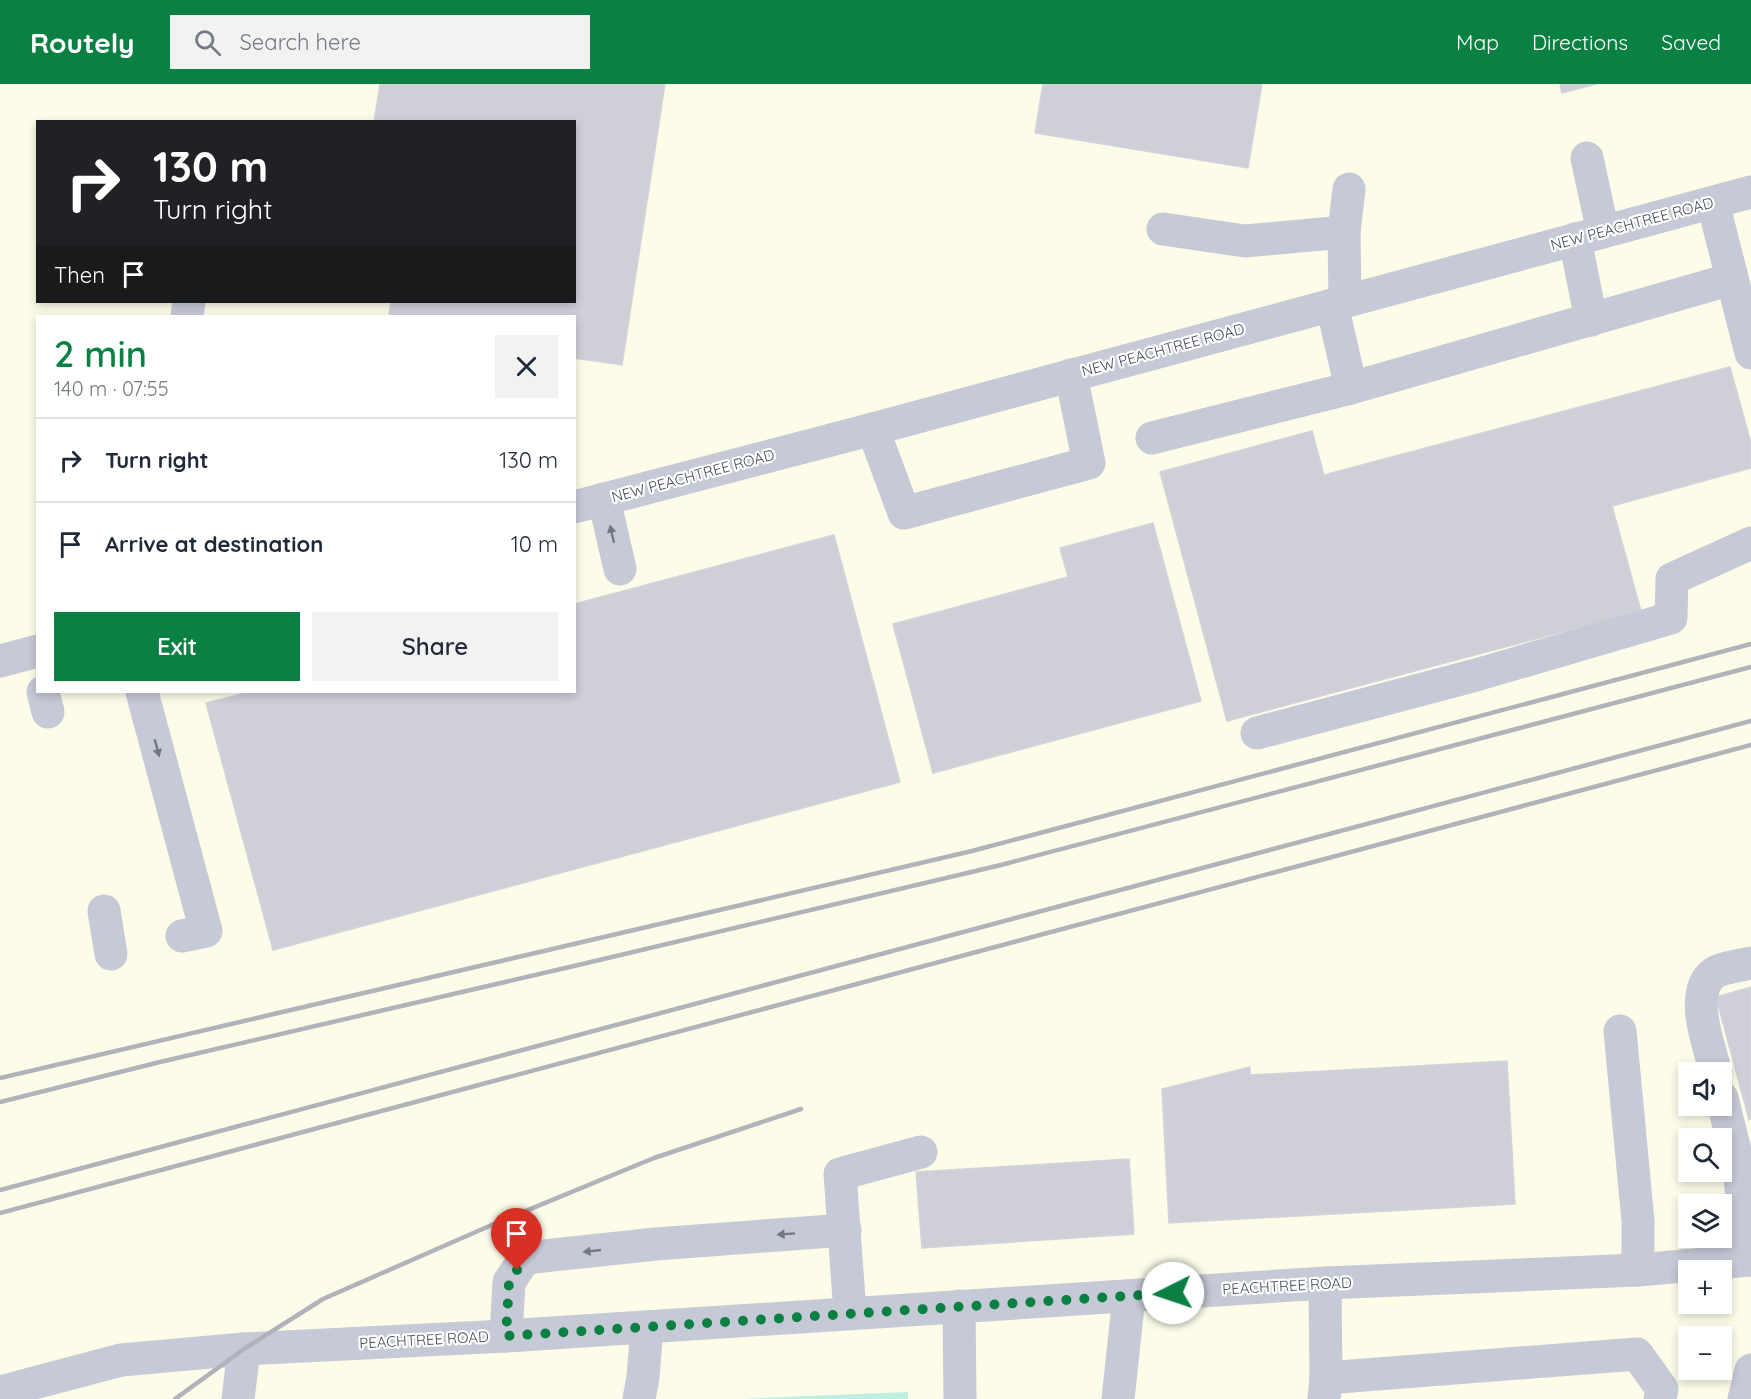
<!DOCTYPE html>
<html lang="en">
<head>
<meta charset="utf-8">
<style>
	body { margin:0; font-family:Quicksand,sans-serif; background:#f2f2f3; color:#1f2937; height:100vh; display:flex; flex-direction:column; font-size:22px; white-space:nowrap }
	* { box-sizing:border-box; margin:0 }
	p { font-size:20px; color:#747a83 }
	.icon { flex:none; width:33px; height:33px; fill:none; stroke:currentColor; stroke-width:2; stroke-linecap:round; stroke-linejoin:round }
	.map { position:relative; flex:1; overflow:hidden }
	.drawer { position:absolute; left:36px; top:231px; width:540px; height:378px; display:flex; flex-direction:column; background:#fff; border-radius:0px; box-shadow:0 3px 9px #0003 }
	.drawer>* { flex:none }
	.hud { position:absolute; left:36px; top:36px; width:540px; height:183px; border-radius:0px; box-shadow:0 3px 9px #0003; background:#202124; color:#fff; overflow:hidden }
	.fabs { position:absolute; left:1678px; top:978px; display:grid; gap:12px }
	.fabs a { display:grid; place-items:center; width:54px; height:54px; border-radius:0px; background:#fff; box-shadow:0 3px 9px #0003; font-size:30px }
	.pin { position:absolute; display:grid; place-items:center; width:51px; height:51px; color:#fff; margin:-62px -26px; border-radius:50% 50% 50% 0; rotate:-45deg; box-shadow:0 0 6px #0007 }
	.pin .icon { rotate:45deg }
	.me { position:absolute; width:66px; margin:-33px; rotate:266deg; stroke-linejoin:round; filter:drop-shadow(0 0 4px #0008) }
	.turn { display:flex; align-items:center; gap:21px; height:126px; padding:0 18px; font-size:27px }
	.turn .icon { width:78px; height:78px; stroke-width:2.5 }
	.turn b { display:block; font-size:42px; line-height:51px }
	.then { display:flex; align-items:center; height:57px; padding:0 18px; background:#0003; gap:12px; font-size:22px }
	.round { display:grid; place-items:center; flex:none; width:63px; height:63px; border-radius:0px; background:#f2f2f3 }
	.summary { display:flex; align-items:center; justify-content:space-between; height:102px; padding:0 18px }
	h1 { font-size:36px; font-weight:600; line-height:45px; color:#0b8043 }
	.cta { display:flex; gap:12px; margin-top:auto; padding:12px 18px }
	.cta a { flex:1; height:69px; border-radius:0px; background:#0b8043; color:#fff; font-size:24px; font-weight:600; line-height:69px; text-align:center }
	.cta a+a { background:#f2f2f3; color:#1f2937 }
	ul { padding:0; list-style:none }
	li { display:flex; align-items:center; gap:18px; height:84px; padding:0 18px; border-top:2px solid #e0e1e3 }
	li div { flex:1 }
	li b { display:block; font-size:22px }
	li em { font-style:normal }
	header { display:flex; align-items:center; gap:36px; box-sizing:border-box; height:84px; padding:0 30px; background:#0b8043; color:#fff }
	header strong { font-size:28px }
	nav { display:flex; gap:33px; margin-inline-start:auto; font-size:21px }
	.search { width:420px; height:54px; background:#f2f2f3; display:flex; align-items:center; gap:15px; box-sizing:border-box; padding:0 21px; border-radius:0px; color:#747a83; font-size:22px }
	.map>svg:first-child { display:block }
</style>
</head>
<body>
<header>
<strong>Routely</strong>
<div class="search"><svg class="icon" aria-label="search" viewBox="0 0 24 24"><circle cx="10" cy="10" r="6"/><path d="M15 15l6 6"/></svg>Search here</div>
<nav><a>Map</a><a>Directions</a><a>Saved</a></nav>
</header>
<div class="map">
<svg width="1751" height="1315" viewBox="0 0 1751 1315">
	<rect width="100%" height="100%" fill="#f2f0ef"/>
	<!-- commercial -->
	<path fill="#fcfce9" fill-rule="evenodd" d="M0,0h1751v1315h-843l-1,-7 -166,7h-741zM38,38h536v180h-536zM38,232h536v376h-536zM1689,988h33v34h-33zM1689,1054h33v34h-33zM1689,1120h33v34h-33zM1689,1186h33v34h-33zM1689,1252h33v34h-33z"/>
	<!-- green -->
	<polygon fill="#bdf0e0" points="908,1308 908,1315 741,1315"/>
	<!-- building -->
	<g fill="#cfd0d7" stroke="#d3d3db" stroke-width="1.5">
		<polygon points="380,0 665,0 622,281 574,274 574,232 389,232 391,218 574,218 574,38 374,38"/>
		<polygon points="1043,0 1262,0 1248,84 1035,49"/>
		<polygon points="1560,0 1596,0 1562,9"/>
		<polygon points="1730,283 1751,359 1751,384 1612,422 1641,527 1227,637 1160,388 1312,347 1324,391"/>
		<polygon points="1153,439 1201,617 933,689 893,540 1068,493 1060,464"/>
		<polygon points="834,451 900,698 273,866 206,619 249,608 574,608 574,520"/>
		<polygon points="1751,903 1751,1035 1749,1036 1716,913"/>
		<polygon points="1507,977 1515,1120 1169,1139 1162,1005 1250,983 1250,991"/>
		<polygon points="1129,1075 1134,1150 922,1164 916,1088"/>
	</g>
	<g fill="none" stroke-linecap="round" stroke-linejoin="round">
		<!-- minor -->
		<g stroke="#c6c9d6" stroke-width="33">
			<polyline points="1587,74 1603,148"/>
			<polyline points="1713,119 1751,269"/>
			<polyline points="1163,145 1245,157 1344,148"/>
			<polyline points="1575,155 1591,236"/>
			<polyline points="1345,217 1344,148 1349,105"/>
			<polyline points="187,232 189,218"/>
			<polyline points="1351,304 1732,195"/>
			<polyline points="873,345 904,429 1089,379 1071,291"/>
			<polyline points="1152,354 1351,304 1332,221"/>
			<polyline points="604,415 620,485"/>
			<polyline points="574,423 873,345 1751,108"/>
			<polyline points="0,577 38,567"/>
			<polyline points="43,608 48,628"/>
			<polyline points="142,608 206,847 182,852"/>
			<polyline points="1257,649 1476,591 1671,534 1672,495 1751,459"/>
			<polyline points="104,827 111,870"/>
			<polyline points="1620,947 1638,1137 1638,1186"/>
			<path d="M1716,988c-7,-25 -28,-80 -2,-99 7,-5 28,-8 37,-10"/>
			<polyline points="1722,1014 1738,1078 1749,1176"/>
			<polyline points="959,1222 960,1315"/>
			<polyline points="850,1229 840,1090 921,1068"/>
			<polyline points="506,1252 509,1198 525,1174 656,1160 845,1146"/>
			<polyline points="1326,1294 1637,1270 1662,1305 1660,1315"/>
			<polyline points="0,1308 121,1276 244,1265 506,1252 1325,1199 1638,1186 1751,1176"/>
			<polyline points="238,1315 244,1265"/>
			<polyline points="639,1315 643,1293 647,1243"/>
			<polyline points="1118,1315 1129,1212"/>
			<polyline points="1324,1315 1326,1294 1325,1199"/>
			<polyline points="1744,1315 1751,1286"/>
		</g>
		<!-- rail -->
		<g stroke="#b1b2ba" stroke-width="4.5">
			<polyline points="0,994 972,767 1751,560"/>
			<polyline points="0,1018 160,978 574,882 1001,781 1751,583"/>
			<polyline points="0,1106 1751,637"/>
			<polyline points="0,1129 1751,661"/>
			<polyline points="175,1315 244,1265 323,1215 494,1140 654,1074 801,1025"/>
		</g>
	</g>
	<!-- one-way arrows -->
	<defs><path id="oneway-solid" d="M-6-.8H1V-3.2L6.5 0L1 3.2V.8H-6Z" transform="scale(1.5)"/></defs>
	<g fill="#737887">
		<use href="#oneway-solid" transform="translate(612 450) rotate(-103)"/>
		<use href="#oneway-solid" transform="translate(157 664) rotate(75)"/>
		<use href="#oneway-solid" transform="translate(786 1150) rotate(176)"/>
		<use href="#oneway-solid" transform="translate(592 1167) rotate(174)"/>
	</g>
	<g fill="none" stroke-linecap="round" stroke-linejoin="round">
		<!-- route -->
		<polyline stroke="#0b8043" stroke-width="10" stroke-dasharray="0 18" points="517,1186 509,1198 506,1252 1173,1209"/>
	</g>
	<g text-anchor="middle" stroke-width="4.5" stroke-linejoin="round" paint-order="stroke">
		<!-- street labels -->
		<g font-size="15" fill="#474c5d" stroke="#fff">
			<text transform="translate(1632 140) rotate(-15)" y="5">NEW PEACHTREE ROAD</text>
			<text transform="translate(1163 266) rotate(-15)" y="5">NEW PEACHTREE ROAD</text>
			<text transform="translate(693 392) rotate(-15)" y="5">NEW PEACHTREE ROAD</text>
			<text transform="translate(1287 1202) rotate(-3)" y="5">PEACHTREE ROAD</text>
			<text transform="translate(424 1256) rotate(-3)" y="5">PEACHTREE ROAD</text>
		</g>
	</g>
</svg>
<div class="fabs">
<a><svg class="icon" aria-label="sound" viewBox="0 0 24 24"><path d="M4 9h4l5-4v14l-5-4H4zM17 9q2 3 0 6"/></svg></a>
<a><svg class="icon" aria-label="search" viewBox="0 0 24 24"><circle cx="10" cy="10" r="6"/><path d="M15 15l6 6"/></svg></a>
<a><svg class="icon" aria-label="layers" viewBox="0 0 24 24"><path d="M12 4l9 5-9 5-9-5zM3 14l9 5 9-5"/></svg></a>
<a>+</a>
<a>−</a>
</div>
<div class="pin" style="left:517px;top:1186px;background:#d93025"><svg class="icon" aria-label="arrive" viewBox="0 0 24 24"><path d="M6 21V4h12l-3 4 3 4H6"/></svg></div>
<svg class="me" style="left:1173px;top:1209px" viewBox="-20 -20 40 40"><circle r="19" fill="#fff"/><path d="M0-13L10 11 0 6-10 11z" fill="#0b8043"/></svg>
<div class="hud">
<div class="turn"><svg class="icon" aria-label="right" viewBox="0 0 24 24"><path d="M7 20v-9h11M14 6l5 5-5 5"/></svg><div><b>130 m</b>Turn right</div></div>
<div class="then">Then<svg class="icon" aria-label="arrive" viewBox="0 0 24 24"><path d="M6 21V4h12l-3 4 3 4H6"/></svg></div>
</div>
<section class="drawer">
<div class="summary"><div><h1>2 min</h1><p>140 m · 07:55</p></div><a class="round"><svg class="icon" aria-label="close" viewBox="0 0 24 24"><path d="M6 6l12 12M18 6L6 18"/></svg></a></div>
<ul>
<li><svg class="icon" aria-label="right" viewBox="0 0 24 24"><path d="M7 20v-9h11M14 6l5 5-5 5"/></svg><div><b>Turn right</b></div><em>130 m</em></li>
<li><svg class="icon" aria-label="arrive" viewBox="0 0 24 24"><path d="M6 21V4h12l-3 4 3 4H6"/></svg><div><b>Arrive at destination</b></div><em>10 m</em></li>
</ul>
<div class="cta"><a>Exit</a><a>Share</a></div>
</section>
</div>
</body>
</html>
